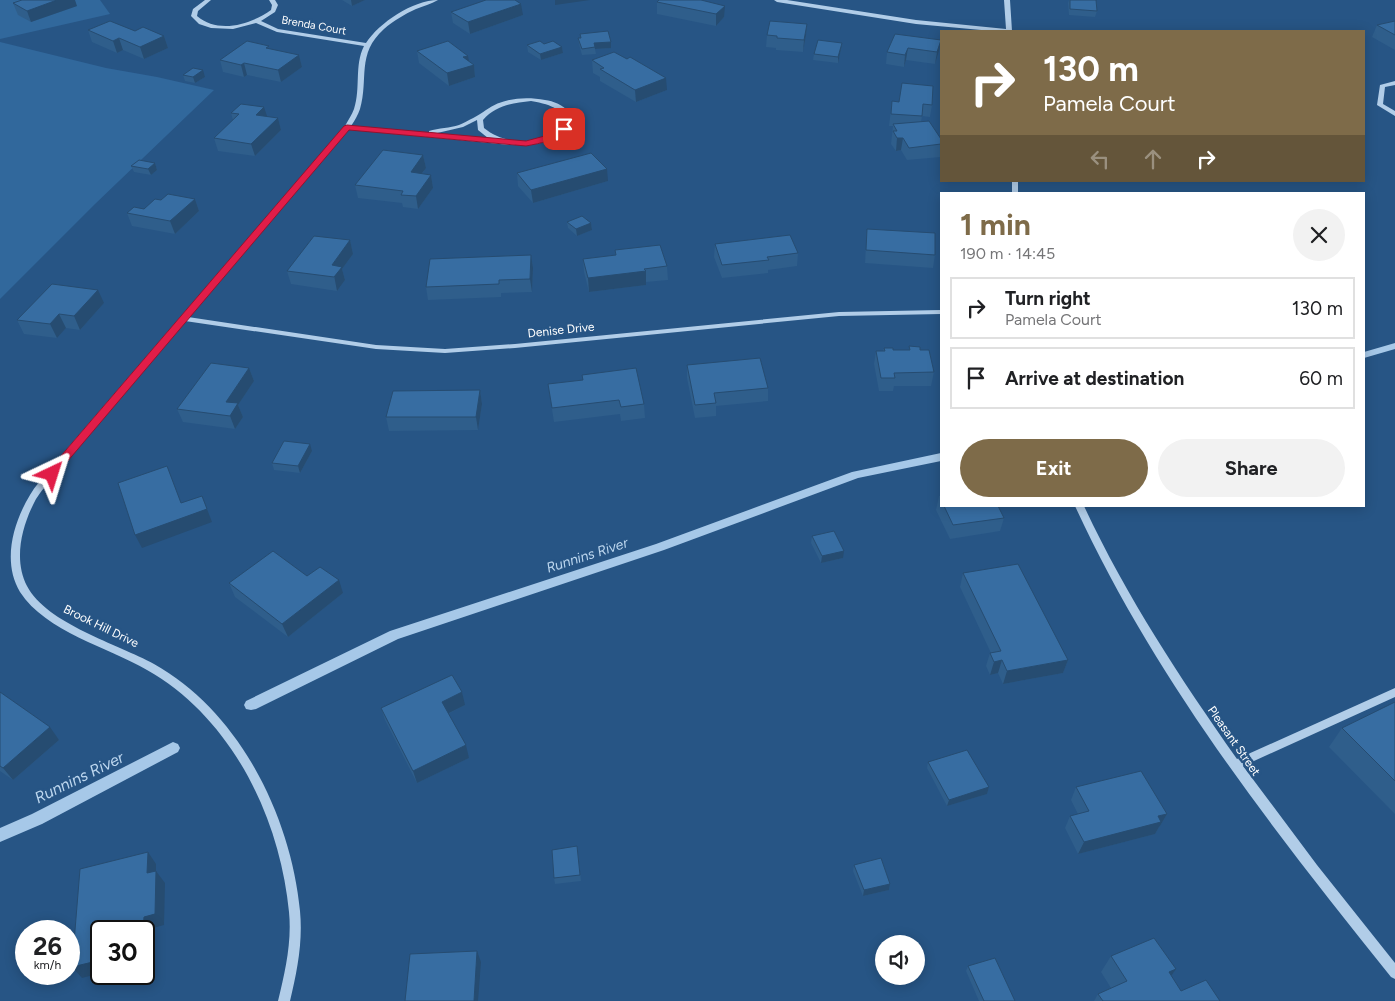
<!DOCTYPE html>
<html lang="en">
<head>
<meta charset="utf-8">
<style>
	body { margin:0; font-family:Figtree,sans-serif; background:#f2f2f2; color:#202124; height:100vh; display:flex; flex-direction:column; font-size:19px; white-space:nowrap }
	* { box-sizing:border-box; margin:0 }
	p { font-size:16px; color:#757577 }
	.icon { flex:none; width:28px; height:28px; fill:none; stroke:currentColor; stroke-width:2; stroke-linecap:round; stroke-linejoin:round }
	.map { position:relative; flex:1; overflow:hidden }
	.panel { position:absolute; left:940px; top:192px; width:425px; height:315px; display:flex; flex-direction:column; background:#fff; border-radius:0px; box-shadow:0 2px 12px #0003 }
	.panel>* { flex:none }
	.top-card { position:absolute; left:940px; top:30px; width:425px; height:152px; border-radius:0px; box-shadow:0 2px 12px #0003; background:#7e6b49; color:#fff; overflow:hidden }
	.buttons { position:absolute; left:875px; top:935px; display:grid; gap:10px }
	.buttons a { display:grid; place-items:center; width:50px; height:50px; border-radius:50%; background:#fff; box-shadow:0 2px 12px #0003; font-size:25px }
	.speed { position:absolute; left:15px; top:920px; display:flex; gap:10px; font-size:25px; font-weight:700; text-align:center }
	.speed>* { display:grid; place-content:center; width:65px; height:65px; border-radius:50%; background:#fff; box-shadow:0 2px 12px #0003; line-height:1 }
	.speed small { font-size:12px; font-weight:400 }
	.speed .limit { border:2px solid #111; border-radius:8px; background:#fff; color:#111 }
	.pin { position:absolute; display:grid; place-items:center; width:42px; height:42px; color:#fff; margin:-21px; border-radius:10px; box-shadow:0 2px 8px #0006 }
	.me { position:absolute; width:55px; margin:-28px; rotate:41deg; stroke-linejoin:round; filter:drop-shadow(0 0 4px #0008) }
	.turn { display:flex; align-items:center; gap:18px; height:105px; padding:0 20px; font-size:22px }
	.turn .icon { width:65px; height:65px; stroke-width:2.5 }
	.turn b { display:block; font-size:35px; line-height:42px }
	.lanes { display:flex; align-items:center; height:48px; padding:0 20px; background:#0003; justify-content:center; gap:25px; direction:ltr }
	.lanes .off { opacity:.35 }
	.round { display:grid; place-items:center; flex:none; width:52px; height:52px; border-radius:26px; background:#f2f2f2 }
	.headline { display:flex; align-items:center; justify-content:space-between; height:85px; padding:0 20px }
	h1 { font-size:30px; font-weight:700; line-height:38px; color:#7e6b49 }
	.action { display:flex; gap:10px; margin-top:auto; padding:10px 20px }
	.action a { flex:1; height:58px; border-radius:30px; background:#7e6b49; color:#fff; font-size:20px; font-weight:700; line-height:58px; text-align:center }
	.action a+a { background:#f2f2f2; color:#202124 }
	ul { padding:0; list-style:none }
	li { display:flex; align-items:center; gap:15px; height:62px; margin:0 10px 8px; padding:0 10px; border:2px solid #e0e0e0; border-radius:0px }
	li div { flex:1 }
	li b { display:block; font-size:19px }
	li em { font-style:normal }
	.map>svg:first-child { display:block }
</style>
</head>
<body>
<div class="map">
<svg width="1395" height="1001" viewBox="0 0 1395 1001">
	<rect width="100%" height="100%" fill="#275585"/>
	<!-- green -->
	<g fill="#31689c">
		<polygon points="0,0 100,0 110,14 0,39"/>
		<polygon points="0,42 106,68 157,77 214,90 95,204 0,299"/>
	</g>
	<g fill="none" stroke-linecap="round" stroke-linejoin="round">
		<!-- stream -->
		<g fill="#a6c8e8" fill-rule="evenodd">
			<polygon points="1395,343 1395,349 1364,358 1364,352"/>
			<polygon points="941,453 941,461 858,478 664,550 398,639 256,709 251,710 246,709 244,705 246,701 390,631 656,544 852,472"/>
			<polygon points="173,742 178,744 180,748 178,752 42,824 0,842 0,828 32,814"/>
		</g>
		<!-- minor -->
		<g fill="#b1cde8" fill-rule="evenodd">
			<path d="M205,0h6l-13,11 -1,5c21,18 53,9 74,-6l1,-5 -3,-5h6l3,5 -3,7 -14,9 17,8 88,14c13,-20 47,-43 72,-43 -7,4 -15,6 -22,9 -11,5 -23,12 -32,20 -28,25 -15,50 -24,80 -2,6 -5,11 -9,17l78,7v-2c10,-3 21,-3 30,-6 9,-4 20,-10 27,-15 17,-12 39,-14 59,-10 8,1 19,5 23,12 3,5 2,10 -1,15 -11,18 -37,18 -56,18l-162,-16 -161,188 188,28 69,4 70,-5 324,-32 102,-2v4l-102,2 -324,32 -70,5 -69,-4 -191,-28 -131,154c-6,8 -13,16 -18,24 -14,26 -23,60 -9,87 20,38 91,58 127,78 86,48 137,153 146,247 3,31 -3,61 -10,90h-12c7,-29 14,-59 11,-89 -9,-94 -57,-194 -142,-242 -39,-23 -101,-38 -127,-78 -18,-30 -7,-69 10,-97 5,-9 12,-16 18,-24l297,-345c3,-6 7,-11 9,-17 7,-21 0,-43 10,-63l-87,-14 -21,-9 -23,6 -22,-1 -12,-4 -8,-8 2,-7zM531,101c77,12 -2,64 -47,27l-1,-8c13,-15 30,-17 48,-19zM477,120l1,10 10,8 5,1 -60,-5 30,-7z"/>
			<polygon points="774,0 787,0 916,20 1006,29 1004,0 1010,0 1012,31 992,31 916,24 777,2"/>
			<polygon points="1395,81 1395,85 1385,87 1383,104 1395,111 1395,116 1377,105 1380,85"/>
			<rect x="1012" y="181" width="6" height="13"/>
			<path d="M1075,506h9c42,90 96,172 153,253l158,-71v9l-152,69 74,99 78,98v16l-4,-2c-118,-147 -237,-299 -316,-471z"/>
		</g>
	</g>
	<!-- wall -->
	<g fill="#2f5e8b">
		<polygon points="342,0 365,0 352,6"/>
		<polygon points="701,0 724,17 716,26 657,14 657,2"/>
		<polygon points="1069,0 1096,0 1097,11 1095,17 1069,15 1068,3"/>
		<polygon points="13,3 77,6 31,22 18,15"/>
		<polygon points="451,12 523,15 470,34 453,23"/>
		<polygon points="1395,21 1395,50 1372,37 1377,25"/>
		<polygon points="807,24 806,35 803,52 776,50 776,48 766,47 767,35"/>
		<polygon points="88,30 135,31 164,36 168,48 144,59 123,50 117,53 92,42"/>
		<polygon points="580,34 611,42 611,48 595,49 596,54 582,55 579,44 578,38 580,38"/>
		<polygon points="895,34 939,51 935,64 906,60 904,67 886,64 887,52"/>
		<polygon points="842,43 841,49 838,63 813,60 814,54"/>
		<polygon points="544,44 562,47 563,53 541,60 528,52 527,45"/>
		<polygon points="269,49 299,55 302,67 281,82 247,75 244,77 223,72 220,60"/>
		<polygon points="417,51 469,61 474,65 475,77 449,86 419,63"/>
		<polygon points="592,60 667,90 636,102 600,81 600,77 593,73"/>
		<polygon points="183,75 205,77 195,83 185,81"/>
		<polygon points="892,101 932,105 930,117 922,116 921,122 941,139 941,157 907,160 901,150 896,151 891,144 893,126 889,126"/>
		<polygon points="231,113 278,118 281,130 255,156 218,151 214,138 233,120"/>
		<polygon points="423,155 426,168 422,174 431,175 433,188 418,209 403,207 402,203 358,198 355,185"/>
		<polygon points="155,163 157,170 151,175 134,172 131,166"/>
		<polygon points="517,173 608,181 533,203 518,186"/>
		<polygon points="195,199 199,211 175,234 132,226 127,213 144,209 161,200"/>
		<polygon points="567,222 591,223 592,230 577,236 568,228"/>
		<polygon points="867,229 935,255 933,268 865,263"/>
		<polygon points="350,240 353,254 342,269 345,280 337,291 291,284 287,271"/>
		<polygon points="715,244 798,253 797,266 768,270 768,273 722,278 714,257"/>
		<polygon points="615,250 667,266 668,280 646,282 646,285 589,292 584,272 583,259 615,255"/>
		<polygon points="531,255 533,268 532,292 501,293 501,297 428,300 426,287"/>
		<polygon points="104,303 80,330 66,328 57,338 24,334 17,320"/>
		<polygon points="909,346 920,350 934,372 931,386 894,386 893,391 879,391 874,364 876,351 883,351 884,348 893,350 909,350"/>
		<polygon points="687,365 768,388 768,401 716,406 716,416 695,418 687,378"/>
		<polygon points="249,368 254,381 238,405 243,417 235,429 183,422 177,409"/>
		<polygon points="548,384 644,404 645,418 621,421 620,414 554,422"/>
		<polygon points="480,390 482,404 478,430 389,431 386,417"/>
		<polygon points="312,451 300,473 274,470 272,463"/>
		<polygon points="939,496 941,496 941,506 998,506 1004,518 1000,531 950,539 936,510"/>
		<polygon points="812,536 843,558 821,563 811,543"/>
		<polygon points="963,573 1068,660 1063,673 1003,684 998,673 990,675 986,666 990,653 991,653 960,587"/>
		<polygon points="307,576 343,593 288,637 235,597 229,583"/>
		<polygon points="0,692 59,740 13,780 0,771"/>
		<polygon points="1395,702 1395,814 1329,747 1342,728"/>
		<polygon points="465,705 448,714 469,758 417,783 385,720 381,708"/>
		<polygon points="928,762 989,787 987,794 947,806 927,768"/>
		<polygon points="1076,787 1167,814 1160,826 1159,827 1155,834 1078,854 1065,828 1070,816 1078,814 1071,800"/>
		<polygon points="578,852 581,881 555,884 554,878"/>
		<polygon points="854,865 890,884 889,890 863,896 853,871"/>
		<polygon points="1111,956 1176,969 1171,976 1181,991 1220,1001 1094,1001 1098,994 1111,988 1101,972"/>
		<polygon points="968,966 1015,1001 979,1001 966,971"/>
	</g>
	<!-- shaded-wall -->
	<g fill="#264c71">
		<polygon points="57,0 75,0 77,6 31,22 27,11"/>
		<polygon points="351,0 365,0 352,6"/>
		<polygon points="555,0 590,0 555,5"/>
		<polygon points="521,4 523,15 470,34 468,22"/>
		<polygon points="725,6 724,17 716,26 716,14"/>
		<polygon points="807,24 806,35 803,52 804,40"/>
		<polygon points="164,36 168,48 144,59 140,47"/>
		<polygon points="119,38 123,50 117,53 113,41"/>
		<polygon points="941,40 939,51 935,64 937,52"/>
		<polygon points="611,42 611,48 595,49 594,43"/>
		<polygon points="842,43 841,49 838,63 838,57"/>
		<polygon points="562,47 563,53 541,60 540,54"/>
		<polygon points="908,48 906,60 904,67 905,55"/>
		<polygon points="299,55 302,67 281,82 278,70"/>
		<polygon points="468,56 470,66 474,65 475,77 449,86 447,73 463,57"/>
		<polygon points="244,63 247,75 244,77 241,65"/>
		<polygon points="203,70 205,77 195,83 193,77"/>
		<polygon points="666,78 667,90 636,102 635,90"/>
		<polygon points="264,107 268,119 256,115"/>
		<polygon points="278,118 281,130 255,156 251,144"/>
		<polygon points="897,138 903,138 901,150 896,151"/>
		<polygon points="423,155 426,168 413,185 411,172"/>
		<polygon points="155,163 157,170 151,175 148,169"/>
		<polygon points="607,169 608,181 533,203 531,190"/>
		<polygon points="431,175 433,188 418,209 416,196"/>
		<polygon points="195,199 199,211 175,234 170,221"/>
		<polygon points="591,223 592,230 577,236 576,229"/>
		<polygon points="350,240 353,254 342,269 345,280 337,291 332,265"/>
		<polygon points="531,255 533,268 532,292 530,279"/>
		<polygon points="646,271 646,285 589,292 588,278"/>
		<polygon points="98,290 104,303 80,330 74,316"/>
		<polygon points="59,314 66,328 57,338 50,324"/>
		<polygon points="249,368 254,381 238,405 243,417 235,429 230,416 226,402"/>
		<polygon points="480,390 482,404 478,430 476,417"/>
		<polygon points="310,444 312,451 300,473 298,466"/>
		<polygon points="167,466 186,516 202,496 212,522 142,548 135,535 181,503"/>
		<polygon points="844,551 843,558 821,563 822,556"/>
		<polygon points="339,580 343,593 288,637 282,624"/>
		<polygon points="1002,660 998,673 990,675 994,662"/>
		<polygon points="1068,660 1063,673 1003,684 1007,671"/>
		<polygon points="462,692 465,705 445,715 442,702"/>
		<polygon points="50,727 59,740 13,780 3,768"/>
		<polygon points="466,745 469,758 417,783 413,771"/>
		<polygon points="989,787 987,794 947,806 949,800"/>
		<polygon points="1167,814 1160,826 1159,827 1155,834 1078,854 1084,842 1158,816"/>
		<polygon points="148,852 156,864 156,885 147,873"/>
		<polygon points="156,871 165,883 164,925 153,928 151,961 144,962 143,931 144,917"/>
		<polygon points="890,884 889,890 863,896 864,890"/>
		<polygon points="477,951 481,962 478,1001 474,1001"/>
		<polygon points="101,960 101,973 82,978 72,967"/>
		<polygon points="1176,969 1165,985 1169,972"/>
	</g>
	<!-- building -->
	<g fill="#376da2" stroke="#264c71">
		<polygon points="22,0 57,0 27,11 13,3"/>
		<polygon points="486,0 515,0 521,4 468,22 451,12"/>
		<polygon points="659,0 701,0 725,6 716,14 657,2"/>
		<polygon points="1070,0 1096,0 1097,11 1070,9"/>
		<polygon points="110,21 135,31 143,27 164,36 140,47 119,38 113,41 88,30"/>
		<polygon points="770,21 807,24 804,40 777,38 777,36 767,35"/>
		<polygon points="1395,21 1395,35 1377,25"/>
		<polygon points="608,31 611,42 594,43 595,47 582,49 578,38 581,38 580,34"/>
		<polygon points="895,34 941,40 937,52 908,48 905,55 887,52"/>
		<polygon points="818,40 842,43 838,57 814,54"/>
		<polygon points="247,41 269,46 266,48 299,55 278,70 244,63 241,65 220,60"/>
		<polygon points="448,41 468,56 463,57 474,65 447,73 417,51"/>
		<polygon points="540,41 544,44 553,41 562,47 540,54 527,45"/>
		<polygon points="614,52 627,59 630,57 666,78 635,90 600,69 604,68 592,60"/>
		<polygon points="193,68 203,70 193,77 183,75"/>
		<polygon points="902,83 933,86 932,105 923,104 922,116 891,114 892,101 899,102"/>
		<polygon points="241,104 264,107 256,115 278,118 251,144 214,138 239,114 231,113"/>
		<polygon points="929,121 941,139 941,144 909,148 903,138 897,138 893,131 897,131 893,124"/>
		<polygon points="383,150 423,155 411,172 431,175 416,196 401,195 403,191 355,185"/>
		<polygon points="591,153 607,169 531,190 517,173"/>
		<polygon points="139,160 155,163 148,169 131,166"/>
		<polygon points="168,194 195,199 170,221 127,213 134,207 144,209 155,199 161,200"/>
		<polygon points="582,216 591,223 576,229 567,222"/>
		<polygon points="867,229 935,233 935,255 866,250"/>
		<polygon points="790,235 798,253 767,257 769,260 722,265 715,244"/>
		<polygon points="314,236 350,240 332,265 342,267 334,277 287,271"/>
		<polygon points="660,245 667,266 644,269 646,271 588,278 583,259 616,255 615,250"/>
		<polygon points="531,255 530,279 499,280 499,284 426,287 430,259"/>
		<polygon points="52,284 98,290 74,316 59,314 50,324 17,320"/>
		<polygon points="909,346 920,347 920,350 929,350 934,372 894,373 895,378 881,378 876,351 885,351 884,348 893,348 893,350 910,350"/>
		<polygon points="760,358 768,388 714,393 716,403 695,405 687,365"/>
		<polygon points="211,363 249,368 226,402 238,403 230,416 177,409"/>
		<polygon points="636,368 644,404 621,407 619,400 552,408 548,384 583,380 582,375"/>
		<polygon points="480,390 476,417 386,417 393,391"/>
		<polygon points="284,441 310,444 298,466 272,463"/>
		<polygon points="167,466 181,503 202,496 207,509 135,535 118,483"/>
		<polygon points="944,506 998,506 1004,518 953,525"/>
		<polygon points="834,531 844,551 822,556 812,536"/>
		<polygon points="273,551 307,576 320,567 339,580 282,624 229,583"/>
		<polygon points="1018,564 1068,660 1007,671 1002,660 994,662 990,653 1001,651 963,573"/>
		<polygon points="452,675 462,692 442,702 466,745 413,771 381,708"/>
		<polygon points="0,692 50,727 3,768 0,766"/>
		<polygon points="1395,702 1395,781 1342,728"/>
		<polygon points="967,750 989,787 949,800 928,762"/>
		<polygon points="1141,771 1167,814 1158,816 1161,822 1084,842 1070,816 1089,811 1076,787"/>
		<polygon points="577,846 580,875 554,878 552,850"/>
		<polygon points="148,852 147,873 156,871 155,914 144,917 143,931 101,931 101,960 72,967 80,869"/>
		<polygon points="881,858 890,884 864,890 854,865"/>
		<polygon points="1154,938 1176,969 1169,972 1181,991 1206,980 1220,1001 1103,1001 1098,994 1127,981 1111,956"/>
		<polygon points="477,951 474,1001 405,1001 410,954"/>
		<polygon points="995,958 1015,1001 984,1001 968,966"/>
	</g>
	<!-- route -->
	<path fill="#e11d48" stroke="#92132f" d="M347,125l179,16 26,-7 9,-7 7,2c-12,12 -27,14 -42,17l-177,-16 -294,346h-7l-2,-2 2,-3 296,-345z"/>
	<g text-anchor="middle" stroke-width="5" stroke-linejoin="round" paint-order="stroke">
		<!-- far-street labels -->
		<g font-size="11" fill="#fff" stroke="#275585">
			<text transform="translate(314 25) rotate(10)" y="4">Brenda Court</text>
		</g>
		<!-- street labels -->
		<g font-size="12" fill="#fff" stroke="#275585">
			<text transform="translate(561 330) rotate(-6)" y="4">Denise Drive</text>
			<text transform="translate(101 626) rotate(26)" y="4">Brook Hill Drive</text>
			<text transform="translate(1234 741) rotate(55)" y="4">Pleasant Street</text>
		</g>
		<!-- water labels -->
		<g font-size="14" font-style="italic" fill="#bdd7ef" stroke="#275585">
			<text transform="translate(587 555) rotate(-18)" y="5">Runnins River</text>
		</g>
		<!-- near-water labels -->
		<g font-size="16" font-style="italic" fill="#bdd7ef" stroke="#275585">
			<text transform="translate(79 777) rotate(-26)" y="6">Runnins River</text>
		</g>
	</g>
</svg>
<div class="buttons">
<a><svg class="icon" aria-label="sound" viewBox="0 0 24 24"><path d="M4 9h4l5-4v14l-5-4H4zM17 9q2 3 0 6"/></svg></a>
</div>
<div class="speed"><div>26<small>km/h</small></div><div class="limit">30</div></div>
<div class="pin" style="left:564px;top:129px;background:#d93025"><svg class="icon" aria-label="arrive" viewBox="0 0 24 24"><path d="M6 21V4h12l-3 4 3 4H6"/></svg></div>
<svg class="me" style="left:52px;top:474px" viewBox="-20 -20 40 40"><path d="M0-17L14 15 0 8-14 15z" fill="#e11d48" stroke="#fff" stroke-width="4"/></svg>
<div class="top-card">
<div class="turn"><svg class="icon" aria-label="right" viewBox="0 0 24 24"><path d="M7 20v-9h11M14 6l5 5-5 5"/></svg><div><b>130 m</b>Pamela Court</div></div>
<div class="lanes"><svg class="icon off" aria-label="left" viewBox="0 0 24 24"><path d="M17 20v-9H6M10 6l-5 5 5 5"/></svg><svg class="icon off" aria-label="ahead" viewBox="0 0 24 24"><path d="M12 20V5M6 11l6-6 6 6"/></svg><svg class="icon" aria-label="right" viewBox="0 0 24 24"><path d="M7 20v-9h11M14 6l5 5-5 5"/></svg></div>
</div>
<section class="panel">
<div class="headline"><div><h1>1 min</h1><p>190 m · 14:45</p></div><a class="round"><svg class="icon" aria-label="close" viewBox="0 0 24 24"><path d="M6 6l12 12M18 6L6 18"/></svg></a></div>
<ul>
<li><svg class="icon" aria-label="right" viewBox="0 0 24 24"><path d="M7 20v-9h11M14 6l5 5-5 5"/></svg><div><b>Turn right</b><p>Pamela Court</p></div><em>130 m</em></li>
<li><svg class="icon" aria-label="arrive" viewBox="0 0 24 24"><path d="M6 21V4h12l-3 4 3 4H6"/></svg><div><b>Arrive at destination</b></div><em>60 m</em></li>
</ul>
<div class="action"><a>Exit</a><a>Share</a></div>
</section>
</div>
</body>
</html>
